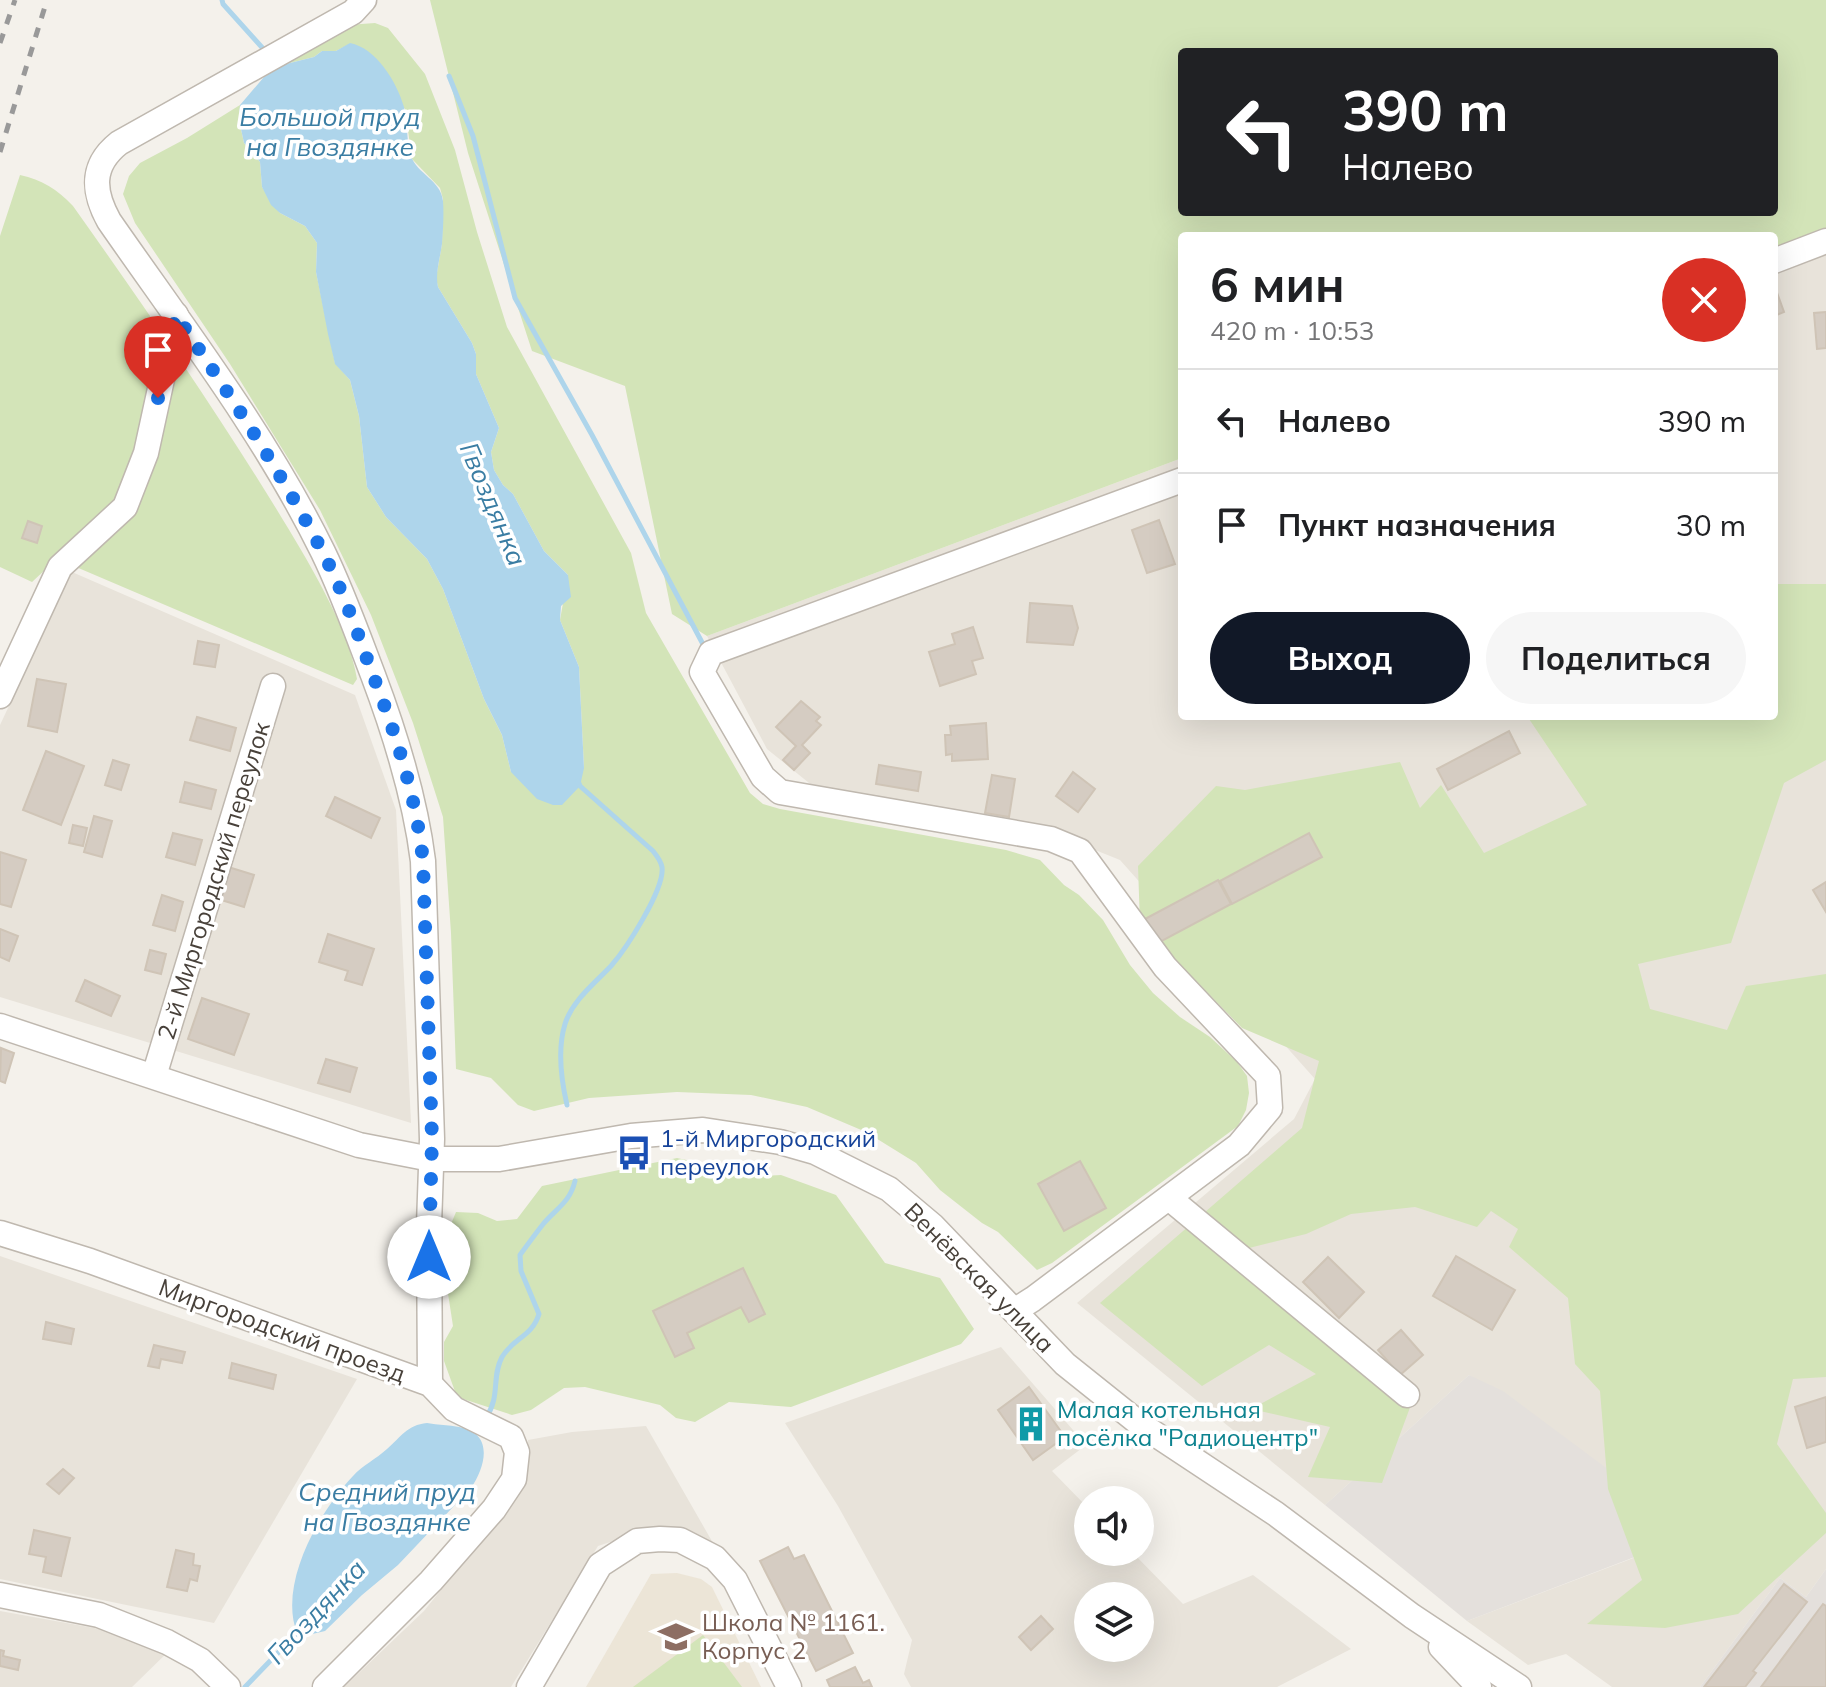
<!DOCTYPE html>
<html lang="ru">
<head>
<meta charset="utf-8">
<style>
	body { margin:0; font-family:Mulish,sans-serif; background:#f6f6f6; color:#202124; height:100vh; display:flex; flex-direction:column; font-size:30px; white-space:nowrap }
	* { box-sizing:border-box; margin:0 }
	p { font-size:26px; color:#757577 }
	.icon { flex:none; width:44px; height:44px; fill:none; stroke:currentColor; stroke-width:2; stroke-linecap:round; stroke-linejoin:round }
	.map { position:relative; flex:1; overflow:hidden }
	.panel { position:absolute; left:1178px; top:232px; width:600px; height:488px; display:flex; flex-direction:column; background:#fff; border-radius:8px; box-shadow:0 8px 32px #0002 }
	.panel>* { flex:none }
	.banner { position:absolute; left:1178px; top:48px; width:600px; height:168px; border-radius:8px; box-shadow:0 8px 32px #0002; background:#202124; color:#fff; overflow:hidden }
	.fabs { position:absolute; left:1074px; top:1486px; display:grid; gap:16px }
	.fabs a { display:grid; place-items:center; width:80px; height:80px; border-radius:50%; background:#fff; box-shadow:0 8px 32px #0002; font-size:40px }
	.pin { position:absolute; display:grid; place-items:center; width:68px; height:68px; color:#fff; margin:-82px -34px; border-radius:50% 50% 50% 0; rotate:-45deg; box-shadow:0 0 8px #0007 }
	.pin .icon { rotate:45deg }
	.me { position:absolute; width:88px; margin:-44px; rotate:0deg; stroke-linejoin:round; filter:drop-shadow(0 0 6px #0008) }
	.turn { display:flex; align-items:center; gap:28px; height:168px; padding:0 32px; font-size:36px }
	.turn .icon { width:104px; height:104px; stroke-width:2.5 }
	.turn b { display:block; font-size:56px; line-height:68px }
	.round { display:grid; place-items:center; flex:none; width:84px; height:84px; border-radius:42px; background:#f6f6f6 }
	.overview { display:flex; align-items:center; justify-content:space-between; height:136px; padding:0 32px }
	h1 { font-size:48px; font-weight:700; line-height:60px }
	.cta { display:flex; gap:16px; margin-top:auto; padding:16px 32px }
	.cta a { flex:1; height:92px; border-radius:48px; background:#111827; color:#fff; font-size:32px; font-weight:700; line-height:92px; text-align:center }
	.cta a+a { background:#f6f6f6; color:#202124 }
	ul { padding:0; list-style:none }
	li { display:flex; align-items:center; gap:24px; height:104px; padding:0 32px; border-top:2px solid #e0e0e0 }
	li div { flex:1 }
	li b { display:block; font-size:30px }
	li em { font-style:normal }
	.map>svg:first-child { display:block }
</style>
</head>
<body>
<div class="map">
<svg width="1826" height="1687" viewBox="0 0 1826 1687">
	<rect width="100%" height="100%" fill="#f4f1eb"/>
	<!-- residential -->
	<g fill="#e8e3da" fill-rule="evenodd">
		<polygon points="1826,229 1826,1569 1806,1597 1780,1578 1700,1687 1612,1687 1566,1654 1528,1665 1467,1621 1694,1535 1469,1375 1325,1505 1077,1303 1294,1119 1315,1079 1120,860 1033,825 814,787 767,749 707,636 1182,458 1182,716 1774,716 1774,247"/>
		<polygon points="72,572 355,695 396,810 411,1123 0,997 0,725"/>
		<polygon points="0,1256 357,1379 214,1623 0,1579"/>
		<path d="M1001,1347l85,98 -34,26 36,37v44h44l51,52 70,-29 98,74 -74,38h-366l-7,-13 8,-34 -74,-134 -53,-83zM1088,1596h52v52h-52z"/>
		<polygon points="646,1426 713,1543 650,1529 598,1546 511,1687 344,1687 424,1611 511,1503 528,1471 528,1440 572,1432"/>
		<polygon points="0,1611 177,1643 132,1687 0,1687"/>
	</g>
	<!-- industrial -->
	<g fill="#e4e0dc">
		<polygon points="1469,1375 1503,1391 1695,1534 1467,1621 1325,1505"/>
		<polygon points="1826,1569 1826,1687 1700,1687 1780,1578 1806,1597"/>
	</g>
	<!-- education -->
	<polygon fill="#ece5d7" points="677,1573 701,1579 712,1587 761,1687 586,1687 651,1574"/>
	<!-- green -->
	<g fill="#d3e4b8" fill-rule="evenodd">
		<path d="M430,0h1396v229l-52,18v-11h-592v222l-475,178 -35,-22 -47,-228 -93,-35 -64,-198zM1182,52h592v160h-592z"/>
		<polygon points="375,23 388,28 425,74 455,150 477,232 507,327 631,553 646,613 750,793 763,804 780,809 1006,850 1040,860 1064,885 1079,895 1103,920 1130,965 1153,993 1180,1017 1210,1037 1237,1062 1247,1076 1249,1093 1246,1110 1238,1126 1052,1263 1037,1270 998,1232 982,1223 940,1190 916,1163 866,1132 807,1107 751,1095 677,1092 589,1098 534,1111 518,1105 491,1078 456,1069 451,933 443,817 413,723 371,615 320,510 230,364 135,223 123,194 129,176 140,163 187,138 240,105 239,120 244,143 260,162 262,187 280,213 305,226 317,243 316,272 335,363 350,380 359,416 367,487 386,517 427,559 443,589 484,699 502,735 511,772 584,768 579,667 560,620 568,575 544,551 513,494 503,485 494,470 491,452 499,428 476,374 476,354 472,343 438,287 436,278 442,244 443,199 440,188 412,159 405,109 350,44 336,51 322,51 314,57 282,65 348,25"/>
		<path d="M20,175c22,5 37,14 53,31 71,100 140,200 204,304 28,46 72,117 80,169l-4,6 -291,-124 -16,8 -14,13 -32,-15v-331z"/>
		<polygon points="1774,584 1826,584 1826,760 1784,783 1731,943 1638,964 1650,1009 1727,1030 1746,986 1826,974 1826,1377 1793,1379 1777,1444 1826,1513 1826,1533 1738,1614 1665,1628 1587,1624 1642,1580 1608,1489 1600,1391 1575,1364 1568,1298 1509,1247 1518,1229 1491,1211 1477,1227 1415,1207 1351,1214 1306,1234 1241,1250 1415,1394 1382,1483 1308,1477 1330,1427 1251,1409 1316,1374 1269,1345 1202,1386 1100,1303 1302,1128 1319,1061 1242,1028 1140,924 1138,866 1216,786 1245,790 1400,762 1420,808 1441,785 1484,853 1587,805 1527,716 1774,716"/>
		<polygon points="677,1158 760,1176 781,1175 836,1195 885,1263 940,1278 974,1329 961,1344 791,1407 729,1402 695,1422 676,1418 660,1405 585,1387 564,1388 531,1410 512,1415 457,1397 444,1361 444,1342 453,1326 441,1248 456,1212 478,1213 497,1221 517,1219 542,1186"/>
		<polygon points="703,1635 742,1687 633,1687"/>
	</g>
	<!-- water -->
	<g fill="#aed5eb">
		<path d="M350,43c26,5 47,39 54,64 4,16 2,33 7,49 6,18 30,24 32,45 1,13 0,30 -1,43 -2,15 -7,29 -4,43l34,56 4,11v20l23,54 -8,24 3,18 9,15 10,9 31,57 24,24 3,22 -10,9 -1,14 19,47 5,101 -4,18 -18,19h-9l-16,-6 -26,-27 -9,-37 -18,-36 -41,-110 -16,-30 -41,-42 -19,-30 -8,-71 -9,-36 -15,-16 -7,-30 -12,-62 1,-29 -12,-17 -25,-13 -9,-8 -9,-18 -2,-25 -16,-19 -5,-23 1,-15 24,-28 18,-12 32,-8 8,-6h14z"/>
		<path d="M427,1423c11,2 22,2 32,4 35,6 27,39 12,61l-73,77 -36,30 -37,36 -21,5 -7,-3c-19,-49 22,-121 56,-157 10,-11 23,-17 34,-27 14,-12 20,-24 40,-26z"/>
	</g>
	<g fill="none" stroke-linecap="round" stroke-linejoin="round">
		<!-- stream -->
		<g stroke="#aed5eb" stroke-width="5">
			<polyline points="222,0 223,4 267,53"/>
			<polyline points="449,76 473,136 515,298 592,435 705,648"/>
			<path d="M567,1105c-6,-26 -10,-55 -2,-81 7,-23 29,-40 46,-58 15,-17 54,-77 51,-99 -1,-6 -5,-11 -9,-16l-73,-65 -2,-5"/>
			<path d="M486,1418c15,-23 5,-40 16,-61 11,-19 30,-20 37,-43l-18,-43 -1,-16c8,-11 16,-22 24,-32 13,-15 26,-21 31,-42"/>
			<polyline points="245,1687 301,1629"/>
		</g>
	</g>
	<!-- building -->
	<g fill="#d5ccc2" stroke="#cfc4b6" stroke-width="2">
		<polygon points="1775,287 1784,312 1774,316 1774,288"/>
		<polygon points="1826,312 1826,348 1817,349 1814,313"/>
		<polygon points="1159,520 1175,564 1147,573 1132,530"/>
		<polygon points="28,521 42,526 37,543 22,538"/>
		<polygon points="1030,603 1072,606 1078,628 1073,645 1027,642"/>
		<polygon points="973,627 983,658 972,661 976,674 940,686 929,652 955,644 952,634"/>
		<polygon points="198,641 219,645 215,667 194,664"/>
		<polygon points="37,679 66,684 57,732 28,726"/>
		<polygon points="801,701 820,717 816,721 821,725 802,745 810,753 794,770 783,760 796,746 776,727"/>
		<polygon points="197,717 236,728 230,751 190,740"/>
		<polygon points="986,723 988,759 952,761 952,754 946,755 945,735 951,735 950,726"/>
		<polygon points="1509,731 1520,753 1448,790 1437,769"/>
		<polygon points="46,751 84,766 61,825 23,810"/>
		<polygon points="113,760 129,765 121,790 105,785"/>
		<polygon points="879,765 921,772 918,791 876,784"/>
		<polygon points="1073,772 1095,789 1078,812 1056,796"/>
		<polygon points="992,775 1015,779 1009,817 985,813"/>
		<polygon points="185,782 216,790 211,809 180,802"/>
		<polygon points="335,797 380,818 371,838 326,816"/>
		<polygon points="94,816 112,821 102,857 84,852"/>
		<polygon points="73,825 87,828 83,846 69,843"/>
		<polygon points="173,833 202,840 195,865 166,857"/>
		<polygon points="1309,833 1322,857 1232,904 1220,881"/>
		<polygon points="0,852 26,860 11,907 0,904"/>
		<polygon points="225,866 254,875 244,907 215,898"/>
		<polygon points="1218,880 1231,904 1158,943 1145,919"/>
		<polygon points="1826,882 1826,912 1813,890"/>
		<polygon points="162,895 183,902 175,931 153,925"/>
		<polygon points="0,929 18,936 9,961 0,957"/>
		<polygon points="328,934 374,949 362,985 345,980 348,971 319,962"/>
		<polygon points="150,950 166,954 161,974 145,970"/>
		<polygon points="85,980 120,996 111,1016 76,1001"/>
		<polygon points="202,998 249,1014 234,1055 188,1039"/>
		<polygon points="1,1048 14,1053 5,1083 0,1081"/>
		<polygon points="326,1059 357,1068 350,1092 318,1083"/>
		<polygon points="1080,1161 1106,1208 1064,1231 1038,1184"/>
		<polygon points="1456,1256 1515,1290 1492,1330 1433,1296"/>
		<polygon points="1328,1257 1364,1292 1339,1318 1303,1282"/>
		<polygon points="743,1268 765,1314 749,1322 741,1307 687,1333 694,1348 675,1357 653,1311"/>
		<polygon points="46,1322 74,1329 71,1344 43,1339"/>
		<polygon points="1401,1330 1423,1355 1400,1375 1378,1350"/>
		<polygon points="154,1345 185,1352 182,1363 161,1359 159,1368 148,1366"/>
		<polygon points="232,1363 276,1375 273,1389 229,1378"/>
		<polygon points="1029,1387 1065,1437 1033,1460 998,1410"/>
		<polygon points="1826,1397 1826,1442 1807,1448 1795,1407"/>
		<polygon points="63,1469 74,1478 59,1494 47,1484"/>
		<polygon points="34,1530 70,1538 61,1576 43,1572 46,1557 29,1554"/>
		<polygon points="788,1547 794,1559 804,1555 853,1653 816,1671 760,1561"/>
		<polygon points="176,1550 194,1554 193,1565 200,1566 197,1581 190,1579 187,1591 167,1587"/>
		<polygon points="1784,1584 1807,1602 1753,1671 1756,1673 1745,1687 1704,1687"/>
		<polygon points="1823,1604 1826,1606 1826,1687 1761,1687"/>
		<polygon points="1041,1616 1053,1629 1031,1650 1019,1637"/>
		<polygon points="0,1650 4,1651 3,1656 20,1660 18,1670 0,1666"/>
		<polygon points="855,1667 863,1683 869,1680 872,1687 830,1687 827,1680"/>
	</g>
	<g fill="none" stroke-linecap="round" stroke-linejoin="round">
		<!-- minor casing -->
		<g stroke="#bfb8af" stroke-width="27">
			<g id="minor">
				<path d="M364,0l-11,12 -234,131c-29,23 -26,49 -10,78 75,108 156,213 214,331 19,39 34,81 50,123 23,61 42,122 50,186l9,278 -3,86 1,159"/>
				<polyline points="1774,261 1826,241"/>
				<polyline points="0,696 60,567 125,507 146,453 176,315"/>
				<polyline points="0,1026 359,1145 431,1159 499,1159 631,1136 703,1130 780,1142 815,1152 889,1189 933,1226 1065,1364 1140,1424 1276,1514 1412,1616 1519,1687"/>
				<polyline points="154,1076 273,686"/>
				<polyline points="1169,1198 1407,1395"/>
				<polyline points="0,1233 90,1261 430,1384 454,1409 511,1437 517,1452 514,1479 494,1509 431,1581 325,1687"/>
				<polyline points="1014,1311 1033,1299 1239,1145 1270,1108 1268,1076 1165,967 1080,851 1051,839 780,792 763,777 702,672 711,653 1182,480"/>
				<polyline points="0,1595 99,1615 167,1642 200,1660 228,1687"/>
				<polyline points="1441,1647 1479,1687"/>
				<polyline points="529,1687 600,1565 637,1541 660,1539 680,1540 715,1558 735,1580 789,1687"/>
			</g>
		</g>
		<!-- minor -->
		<use href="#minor" stroke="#fff" stroke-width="24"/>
		<!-- rail -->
		<g stroke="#999" stroke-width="5" stroke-dasharray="10 10" stroke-linecap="butt">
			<polyline points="0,43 15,0"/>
			<polyline points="0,152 47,0"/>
		</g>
	</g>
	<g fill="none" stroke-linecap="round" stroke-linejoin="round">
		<!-- route -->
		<path stroke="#1a73e8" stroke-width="14" stroke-dasharray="0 25.2" d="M158,398l18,-83c51,76 102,152 145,234 21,39 36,82 51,124 24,61 44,123 51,188l9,278 -3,118"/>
	</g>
	<!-- icons -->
	<defs>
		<g id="bus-bare" transform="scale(2.76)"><path d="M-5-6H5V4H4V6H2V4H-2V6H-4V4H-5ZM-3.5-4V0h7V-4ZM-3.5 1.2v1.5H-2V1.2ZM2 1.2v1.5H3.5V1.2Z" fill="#1a4fb4" stroke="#fff" stroke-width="2.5" paint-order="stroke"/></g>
		<g id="building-bare" transform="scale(2.76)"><path d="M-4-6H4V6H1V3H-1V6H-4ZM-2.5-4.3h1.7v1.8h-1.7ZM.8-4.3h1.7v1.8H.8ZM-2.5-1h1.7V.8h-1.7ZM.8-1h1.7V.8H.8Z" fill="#0f9aa8" stroke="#fff" stroke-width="2.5" paint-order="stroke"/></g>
		<g id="school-bare" transform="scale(2.76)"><path d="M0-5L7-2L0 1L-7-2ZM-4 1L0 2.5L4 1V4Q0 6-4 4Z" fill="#8d6e63" stroke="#fff" stroke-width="2.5" paint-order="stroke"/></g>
	</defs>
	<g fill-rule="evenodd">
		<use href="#bus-bare" x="634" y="1153"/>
		<use href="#building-bare" x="1031" y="1424"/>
		<use href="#school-bare" x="676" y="1637"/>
	</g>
	<g text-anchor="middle" stroke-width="7" stroke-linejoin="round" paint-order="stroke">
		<!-- street labels -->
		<g font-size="24" fill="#48413a" stroke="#fff">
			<text transform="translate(214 881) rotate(-73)" y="8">2-й Миргородский переулок</text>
			<text transform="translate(979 1278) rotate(45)" y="8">Венёвская улица</text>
			<text transform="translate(282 1331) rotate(20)" y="8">Миргородский проезд</text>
		</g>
		<!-- transit labels -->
		<g font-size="24" fill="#164399" stroke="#fff" text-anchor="start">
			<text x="660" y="1147">1-й Миргородский<tspan x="660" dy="28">переулок</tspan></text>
		</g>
		<!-- culture labels -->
		<g font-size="24" fill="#0d838f" stroke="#fff" text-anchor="start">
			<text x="1057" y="1418">Малая котельная<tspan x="1057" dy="28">посёлка "Радиоцентр"</tspan></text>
		</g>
		<!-- education labels -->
		<g font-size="24" fill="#785e54" stroke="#fff" text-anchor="start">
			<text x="702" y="1631">Школа № 1161.<tspan x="702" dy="28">Корпус 2</tspan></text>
		</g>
		<!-- water labels -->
		<g font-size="26" font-style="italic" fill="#3a7da3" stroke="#fff">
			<text x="330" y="126">Большой пруд<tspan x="330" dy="30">на Гвоздянке</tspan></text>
			<text transform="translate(493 504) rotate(67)" y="9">Гвоздянка</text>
			<text x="387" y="1501">Средний пруд<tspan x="387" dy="30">на Гвоздянке</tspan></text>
			<text transform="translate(316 1612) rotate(-47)" y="9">Гвоздянка</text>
		</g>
	</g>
</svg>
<div class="fabs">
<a><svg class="icon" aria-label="sound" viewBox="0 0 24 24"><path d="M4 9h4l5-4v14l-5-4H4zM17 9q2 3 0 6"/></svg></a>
<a><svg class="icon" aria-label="layers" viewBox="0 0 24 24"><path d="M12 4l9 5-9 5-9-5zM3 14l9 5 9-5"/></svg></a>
</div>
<div class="pin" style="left:158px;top:398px;background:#d93025"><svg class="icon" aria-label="arrive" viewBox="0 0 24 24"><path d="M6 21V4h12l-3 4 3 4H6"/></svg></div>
<svg class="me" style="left:429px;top:1257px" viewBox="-20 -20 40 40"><circle r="19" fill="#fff"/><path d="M0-13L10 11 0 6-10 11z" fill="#1a73e8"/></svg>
<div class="banner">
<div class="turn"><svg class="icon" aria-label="left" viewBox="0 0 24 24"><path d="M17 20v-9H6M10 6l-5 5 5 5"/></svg><div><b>390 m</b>Налево</div></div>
</div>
<section class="panel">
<div class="overview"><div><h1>6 мин</h1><p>420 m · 10:53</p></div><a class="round" style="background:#d93025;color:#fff"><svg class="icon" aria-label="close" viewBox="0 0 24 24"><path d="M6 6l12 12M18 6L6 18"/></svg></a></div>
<ul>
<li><svg class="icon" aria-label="left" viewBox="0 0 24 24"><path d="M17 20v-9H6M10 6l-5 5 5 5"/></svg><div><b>Налево</b></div><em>390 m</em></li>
<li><svg class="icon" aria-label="arrive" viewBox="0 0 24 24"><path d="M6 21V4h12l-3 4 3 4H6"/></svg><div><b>Пункт назначения</b></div><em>30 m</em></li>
</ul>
<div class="cta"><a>Выход</a><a>Поделиться</a></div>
</section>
</div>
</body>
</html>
